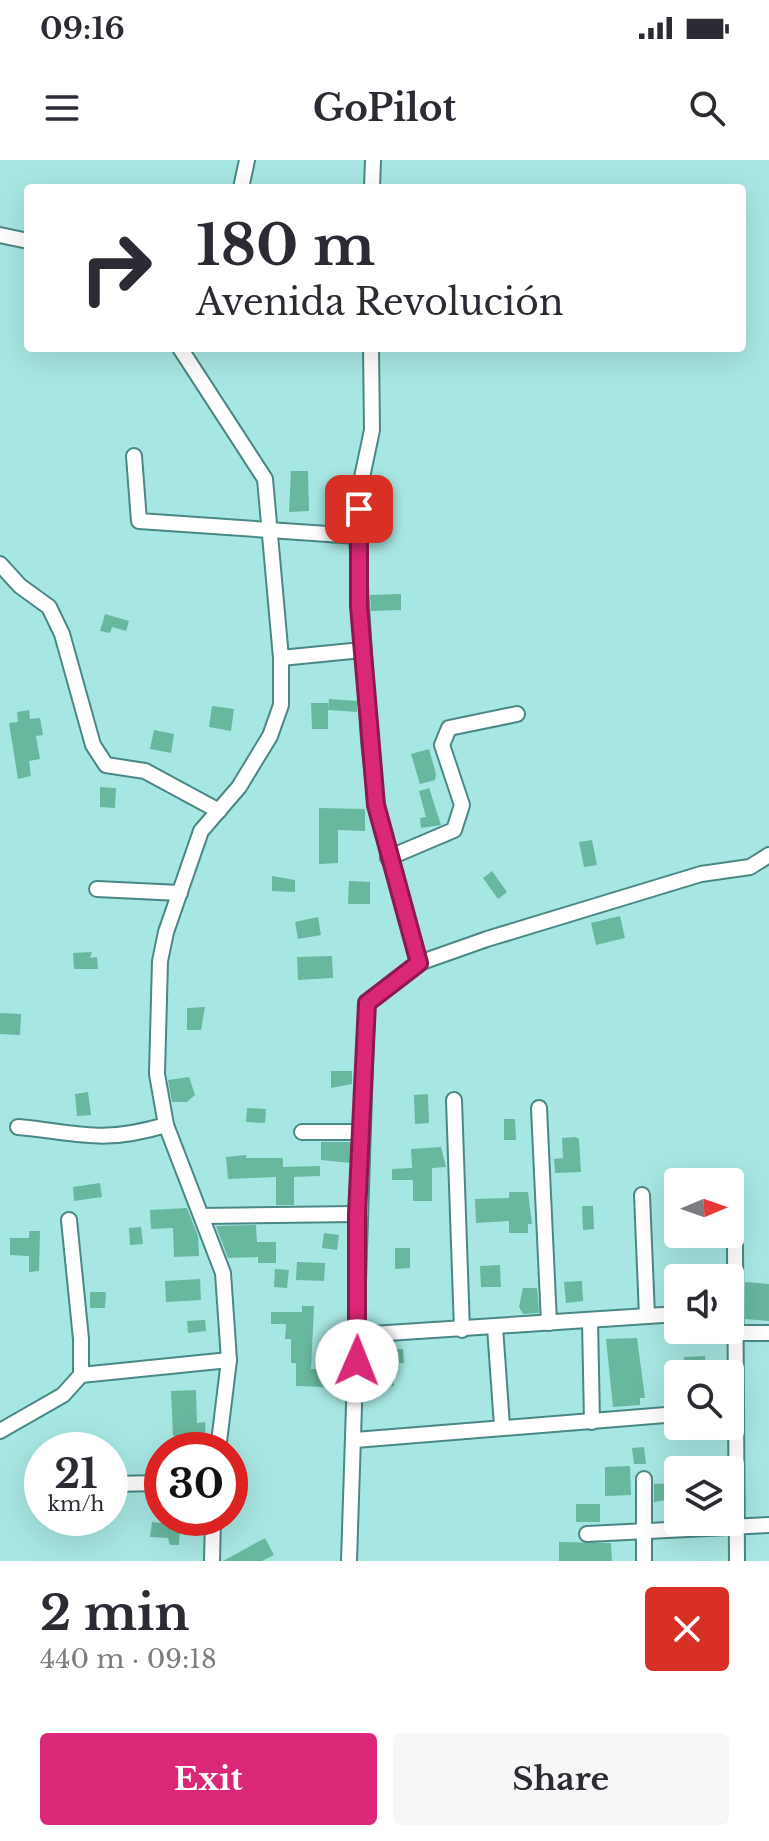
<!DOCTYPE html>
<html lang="en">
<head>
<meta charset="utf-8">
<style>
	body { margin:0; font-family:"Libre Baskerville",serif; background:#f7f7f7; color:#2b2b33; height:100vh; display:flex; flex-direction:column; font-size:30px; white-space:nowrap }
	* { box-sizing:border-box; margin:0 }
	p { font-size:26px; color:#7c7c81 }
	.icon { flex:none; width:44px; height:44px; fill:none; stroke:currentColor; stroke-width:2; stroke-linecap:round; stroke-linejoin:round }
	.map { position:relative; height:1401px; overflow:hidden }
	.side { display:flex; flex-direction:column; background:#fff; flex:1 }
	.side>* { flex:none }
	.hud { position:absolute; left:24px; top:24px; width:722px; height:168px; border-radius:8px; box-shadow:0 8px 32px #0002; background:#fff; color:#2b2b33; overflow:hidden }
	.needle { width:52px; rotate:88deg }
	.buttons { position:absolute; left:664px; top:1008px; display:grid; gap:16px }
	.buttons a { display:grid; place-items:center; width:80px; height:80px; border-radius:8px; background:#fff; box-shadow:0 8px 32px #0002; font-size:40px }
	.speed { position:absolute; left:24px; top:1272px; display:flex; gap:16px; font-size:40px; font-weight:700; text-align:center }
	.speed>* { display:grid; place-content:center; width:104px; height:104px; border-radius:50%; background:#fff; box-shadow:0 8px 32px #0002; line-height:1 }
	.speed small { font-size:20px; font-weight:400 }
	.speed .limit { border:12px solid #d22; background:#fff; color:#111 }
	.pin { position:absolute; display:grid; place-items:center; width:68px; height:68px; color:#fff; margin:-34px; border-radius:16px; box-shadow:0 4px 12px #0006 }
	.me { position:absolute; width:88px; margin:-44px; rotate:1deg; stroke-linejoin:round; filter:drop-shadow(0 0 6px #0008) }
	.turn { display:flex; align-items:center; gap:28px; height:168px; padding:0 40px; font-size:36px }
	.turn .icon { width:104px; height:104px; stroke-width:2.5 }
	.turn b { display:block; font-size:56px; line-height:68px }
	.round { display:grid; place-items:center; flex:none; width:84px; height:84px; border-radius:8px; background:#f7f7f7 }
	.overview { display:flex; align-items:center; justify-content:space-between; height:136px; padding:0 40px }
	h1 { font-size:48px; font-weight:700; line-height:60px }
	.button { display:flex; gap:16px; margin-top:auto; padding:16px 40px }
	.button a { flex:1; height:92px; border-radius:8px; background:#db2777; color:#fff; font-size:32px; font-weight:700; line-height:92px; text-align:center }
	.button a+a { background:#f7f7f7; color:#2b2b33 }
	.status { display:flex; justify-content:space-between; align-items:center; height:56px; padding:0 40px; background:#fff; direction:ltr }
	.status svg { height:22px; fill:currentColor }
	header { display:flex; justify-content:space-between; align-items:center; height:104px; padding:0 40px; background:#fff; font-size:36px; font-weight:700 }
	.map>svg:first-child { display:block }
</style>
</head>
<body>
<div class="status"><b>09:16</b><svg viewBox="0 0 49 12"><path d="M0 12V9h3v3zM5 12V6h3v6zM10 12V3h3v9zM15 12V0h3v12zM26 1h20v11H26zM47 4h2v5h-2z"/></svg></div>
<header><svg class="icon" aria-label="menu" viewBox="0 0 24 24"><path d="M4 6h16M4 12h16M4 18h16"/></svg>GoPilot<svg class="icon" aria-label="search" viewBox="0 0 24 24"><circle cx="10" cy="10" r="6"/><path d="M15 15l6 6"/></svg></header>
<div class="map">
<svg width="769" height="1401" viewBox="0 0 769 1401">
	<rect width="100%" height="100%" fill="#a7e7e3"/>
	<!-- building -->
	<g fill="#68b79f">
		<polygon points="291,311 308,311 309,351 289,352"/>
		<polygon points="401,434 401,450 371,451 370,435"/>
		<polygon points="105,454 129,461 126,471 112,467 110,473 100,471"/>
		<polygon points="329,539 357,541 357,552 328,550"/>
		<polygon points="311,543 328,543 328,569 312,569"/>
		<polygon points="212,546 234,549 231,571 209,567"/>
		<polygon points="29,550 30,559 40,558 43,575 36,576 40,599 29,601 31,616 18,619 9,563 18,562 17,552"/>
		<polygon points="154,570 174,574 171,593 150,589"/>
		<polygon points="429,589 436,614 435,620 420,624 411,594"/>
		<polygon points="100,627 116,628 115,648 100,647"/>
		<polygon points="429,628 441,665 421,668 420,658 426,657 419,631"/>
		<polygon points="319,648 365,649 365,671 338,670 338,703 319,704"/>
		<polygon points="592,680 597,705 584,707 579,682"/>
		<polygon points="492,711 507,732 498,739 483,718"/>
		<polygon points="272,716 295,720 295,732 272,731"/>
		<polygon points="349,721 370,722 370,744 348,744"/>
		<polygon points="620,756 625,778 596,785 591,763"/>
		<polygon points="318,757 321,775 298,779 295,762"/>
		<polygon points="92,792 90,798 97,797 98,809 74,809 73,793"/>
		<polygon points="332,796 333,818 298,820 297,797"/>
		<polygon points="205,847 201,870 187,870 187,848"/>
		<polygon points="0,853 21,854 20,875 0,874"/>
		<polygon points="331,911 352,911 352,924 331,928"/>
		<polygon points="189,917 195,935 187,942 172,942 168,920"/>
		<polygon points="88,932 91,955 77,956 75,934"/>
		<polygon points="428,934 429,963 415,964 414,935"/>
		<polygon points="247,948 266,949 265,963 246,962"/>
		<polygon points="504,959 515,959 516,980 504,980"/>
		<polygon points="575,977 579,979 581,1012 555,1013 554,999 563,998 562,978"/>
		<polygon points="321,982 352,982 351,1003 321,1000"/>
		<polygon points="441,987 446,1007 432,1008 432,1041 413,1041 413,1020 392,1020 392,1009 412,1008 411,989"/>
		<polygon points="246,995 246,998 283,998 283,1007 320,1006 320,1016 294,1017 294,1045 276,1045 276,1017 228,1019 226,997"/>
		<polygon points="100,1023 102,1037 74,1041 73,1027"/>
		<polygon points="678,1029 678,1048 667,1049 666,1030"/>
		<polygon points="509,1032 528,1032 532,1064 528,1064 528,1073 509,1073 509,1061 476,1063 475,1039 509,1038"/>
		<polygon points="582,1046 593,1046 594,1069 583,1070"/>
		<polygon points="187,1048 198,1076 199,1096 174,1097 173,1068 151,1069 150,1050"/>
		<polygon points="256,1065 257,1082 276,1082 276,1103 258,1103 258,1097 228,1098 216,1066"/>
		<polygon points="141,1067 143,1084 130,1085 129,1068"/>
		<polygon points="29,1071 40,1071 39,1111 29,1112 29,1096 10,1095 10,1078 29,1078"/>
		<polygon points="324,1073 339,1075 337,1090 322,1088"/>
		<polygon points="395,1088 410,1088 410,1108 395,1109"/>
		<polygon points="297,1102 325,1103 324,1121 296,1120"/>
		<polygon points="500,1105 501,1127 481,1127 480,1106"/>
		<polygon points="275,1109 289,1110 287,1128 274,1127"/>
		<polygon points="200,1119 201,1140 166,1142 165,1121"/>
		<polygon points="582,1121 583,1141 566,1143 564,1122"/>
		<polygon points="745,1122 769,1124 769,1161 745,1159"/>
		<polygon points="523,1128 537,1128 539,1153 523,1154 519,1147"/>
		<polygon points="90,1132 106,1132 105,1148 90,1148"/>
		<polygon points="302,1146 314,1146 311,1209 324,1209 324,1227 296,1226 296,1203 291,1203 291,1179 285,1179 286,1164 271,1164 271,1152 302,1152"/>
		<polygon points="205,1160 206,1171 188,1173 187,1161"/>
		<polygon points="637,1178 645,1238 640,1238 640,1245 613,1247 606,1179"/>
		<polygon points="403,1189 404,1203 393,1203 394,1226 379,1227 377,1190"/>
		<polygon points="705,1196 707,1214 685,1214 684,1197"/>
		<polygon points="196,1230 197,1263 205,1262 206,1283 190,1284 186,1277 173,1276 171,1231"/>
		<polygon points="644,1287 646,1304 634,1304 632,1288"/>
		<polygon points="630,1306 631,1335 605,1336 605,1307"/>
		<polygon points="678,1323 678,1338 654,1342 654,1324"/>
		<rect x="576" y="1344" width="24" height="18"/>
		<polygon points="152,1362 180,1365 179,1385 170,1385 168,1378 150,1377"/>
		<polygon points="265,1378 274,1395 262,1401 223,1401"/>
		<polygon points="559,1382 611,1383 612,1401 559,1401"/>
	</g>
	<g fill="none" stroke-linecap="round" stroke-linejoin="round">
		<!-- minor casing -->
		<g stroke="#4a8885" stroke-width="18">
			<g id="minor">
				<polyline points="241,28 247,0"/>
				<polyline points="372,28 373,0"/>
				<polyline points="0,75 28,81"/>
				<polyline points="180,188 265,319 281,498 281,545 270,576 239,627 201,671 166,772 160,801 157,914 166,965 223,1113 229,1200 218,1290"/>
				<polyline points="371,188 372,270 361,322 357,376 369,581 376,645 419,803"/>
				<polyline points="134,296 139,361 357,376"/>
				<polyline points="0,404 20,426 49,447 62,474 93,585 106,605 145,611 219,651"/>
				<polyline points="281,498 362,490"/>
				<polyline points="388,698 454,670 462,645 442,585 449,568 517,554"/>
				<polyline points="97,729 180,733"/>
				<polyline points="454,940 462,1170"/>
				<polyline points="539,948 549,1163"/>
				<path d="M18,967c64,6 83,17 148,-2"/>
				<polyline points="302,972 363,972"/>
				<polyline points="642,1035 647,1156"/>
				<polyline points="203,1056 357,1054"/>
				<polyline points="69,1060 81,1179 81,1215"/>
				<polyline points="735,1085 737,1401"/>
				<polyline points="590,1160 592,1262"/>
				<polyline points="495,1167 502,1266"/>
				<polyline points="736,1173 769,1173"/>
				<polyline points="357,1175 678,1154"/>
				<polyline points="0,1271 63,1235 81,1215 229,1200"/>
				<polyline points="355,1280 678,1254"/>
				<polyline points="644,1319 644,1401"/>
				<polyline points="110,1324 162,1323"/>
				<polyline points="587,1374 769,1365"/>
				<polyline points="212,1401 213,1358"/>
				<polyline points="349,1401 367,843 419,803 487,779 701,714 750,707 769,695"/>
			</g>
		</g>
		<!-- minor -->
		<use href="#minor" stroke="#fff" stroke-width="14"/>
	</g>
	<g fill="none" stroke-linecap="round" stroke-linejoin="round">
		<!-- route casing -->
		<g stroke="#8e194d" stroke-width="20">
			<polyline id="route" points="357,1201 357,1054 367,843 419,803 376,645 359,446 359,349"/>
		</g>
		<!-- route -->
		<use href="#route" stroke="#db2777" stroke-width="14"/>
	</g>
</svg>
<div class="buttons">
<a><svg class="needle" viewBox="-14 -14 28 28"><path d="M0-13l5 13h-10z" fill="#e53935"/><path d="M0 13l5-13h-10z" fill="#7c7c81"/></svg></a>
<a><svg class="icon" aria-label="sound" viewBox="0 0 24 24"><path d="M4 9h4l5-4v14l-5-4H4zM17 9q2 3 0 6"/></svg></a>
<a><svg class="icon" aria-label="search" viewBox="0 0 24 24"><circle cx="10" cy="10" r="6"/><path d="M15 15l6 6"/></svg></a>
<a><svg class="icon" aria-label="layers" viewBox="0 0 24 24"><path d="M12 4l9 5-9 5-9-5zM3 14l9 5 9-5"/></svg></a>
</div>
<div class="speed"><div>21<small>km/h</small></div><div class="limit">30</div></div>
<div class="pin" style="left:359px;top:349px;background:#d93025"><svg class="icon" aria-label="arrive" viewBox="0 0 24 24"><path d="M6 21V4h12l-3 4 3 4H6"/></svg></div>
<svg class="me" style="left:357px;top:1201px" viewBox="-20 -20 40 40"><circle r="19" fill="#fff"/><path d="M0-13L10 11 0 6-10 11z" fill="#db2777"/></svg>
<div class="hud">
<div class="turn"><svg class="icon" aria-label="right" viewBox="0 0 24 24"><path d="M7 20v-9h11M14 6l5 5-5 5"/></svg><div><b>180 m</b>Avenida Revolución</div></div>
</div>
</div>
<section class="side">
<div class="overview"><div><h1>2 min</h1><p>440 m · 09:18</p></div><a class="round" style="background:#d93025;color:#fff"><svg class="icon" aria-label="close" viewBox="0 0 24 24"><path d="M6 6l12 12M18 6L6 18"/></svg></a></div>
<div class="button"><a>Exit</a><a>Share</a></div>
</section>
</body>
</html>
